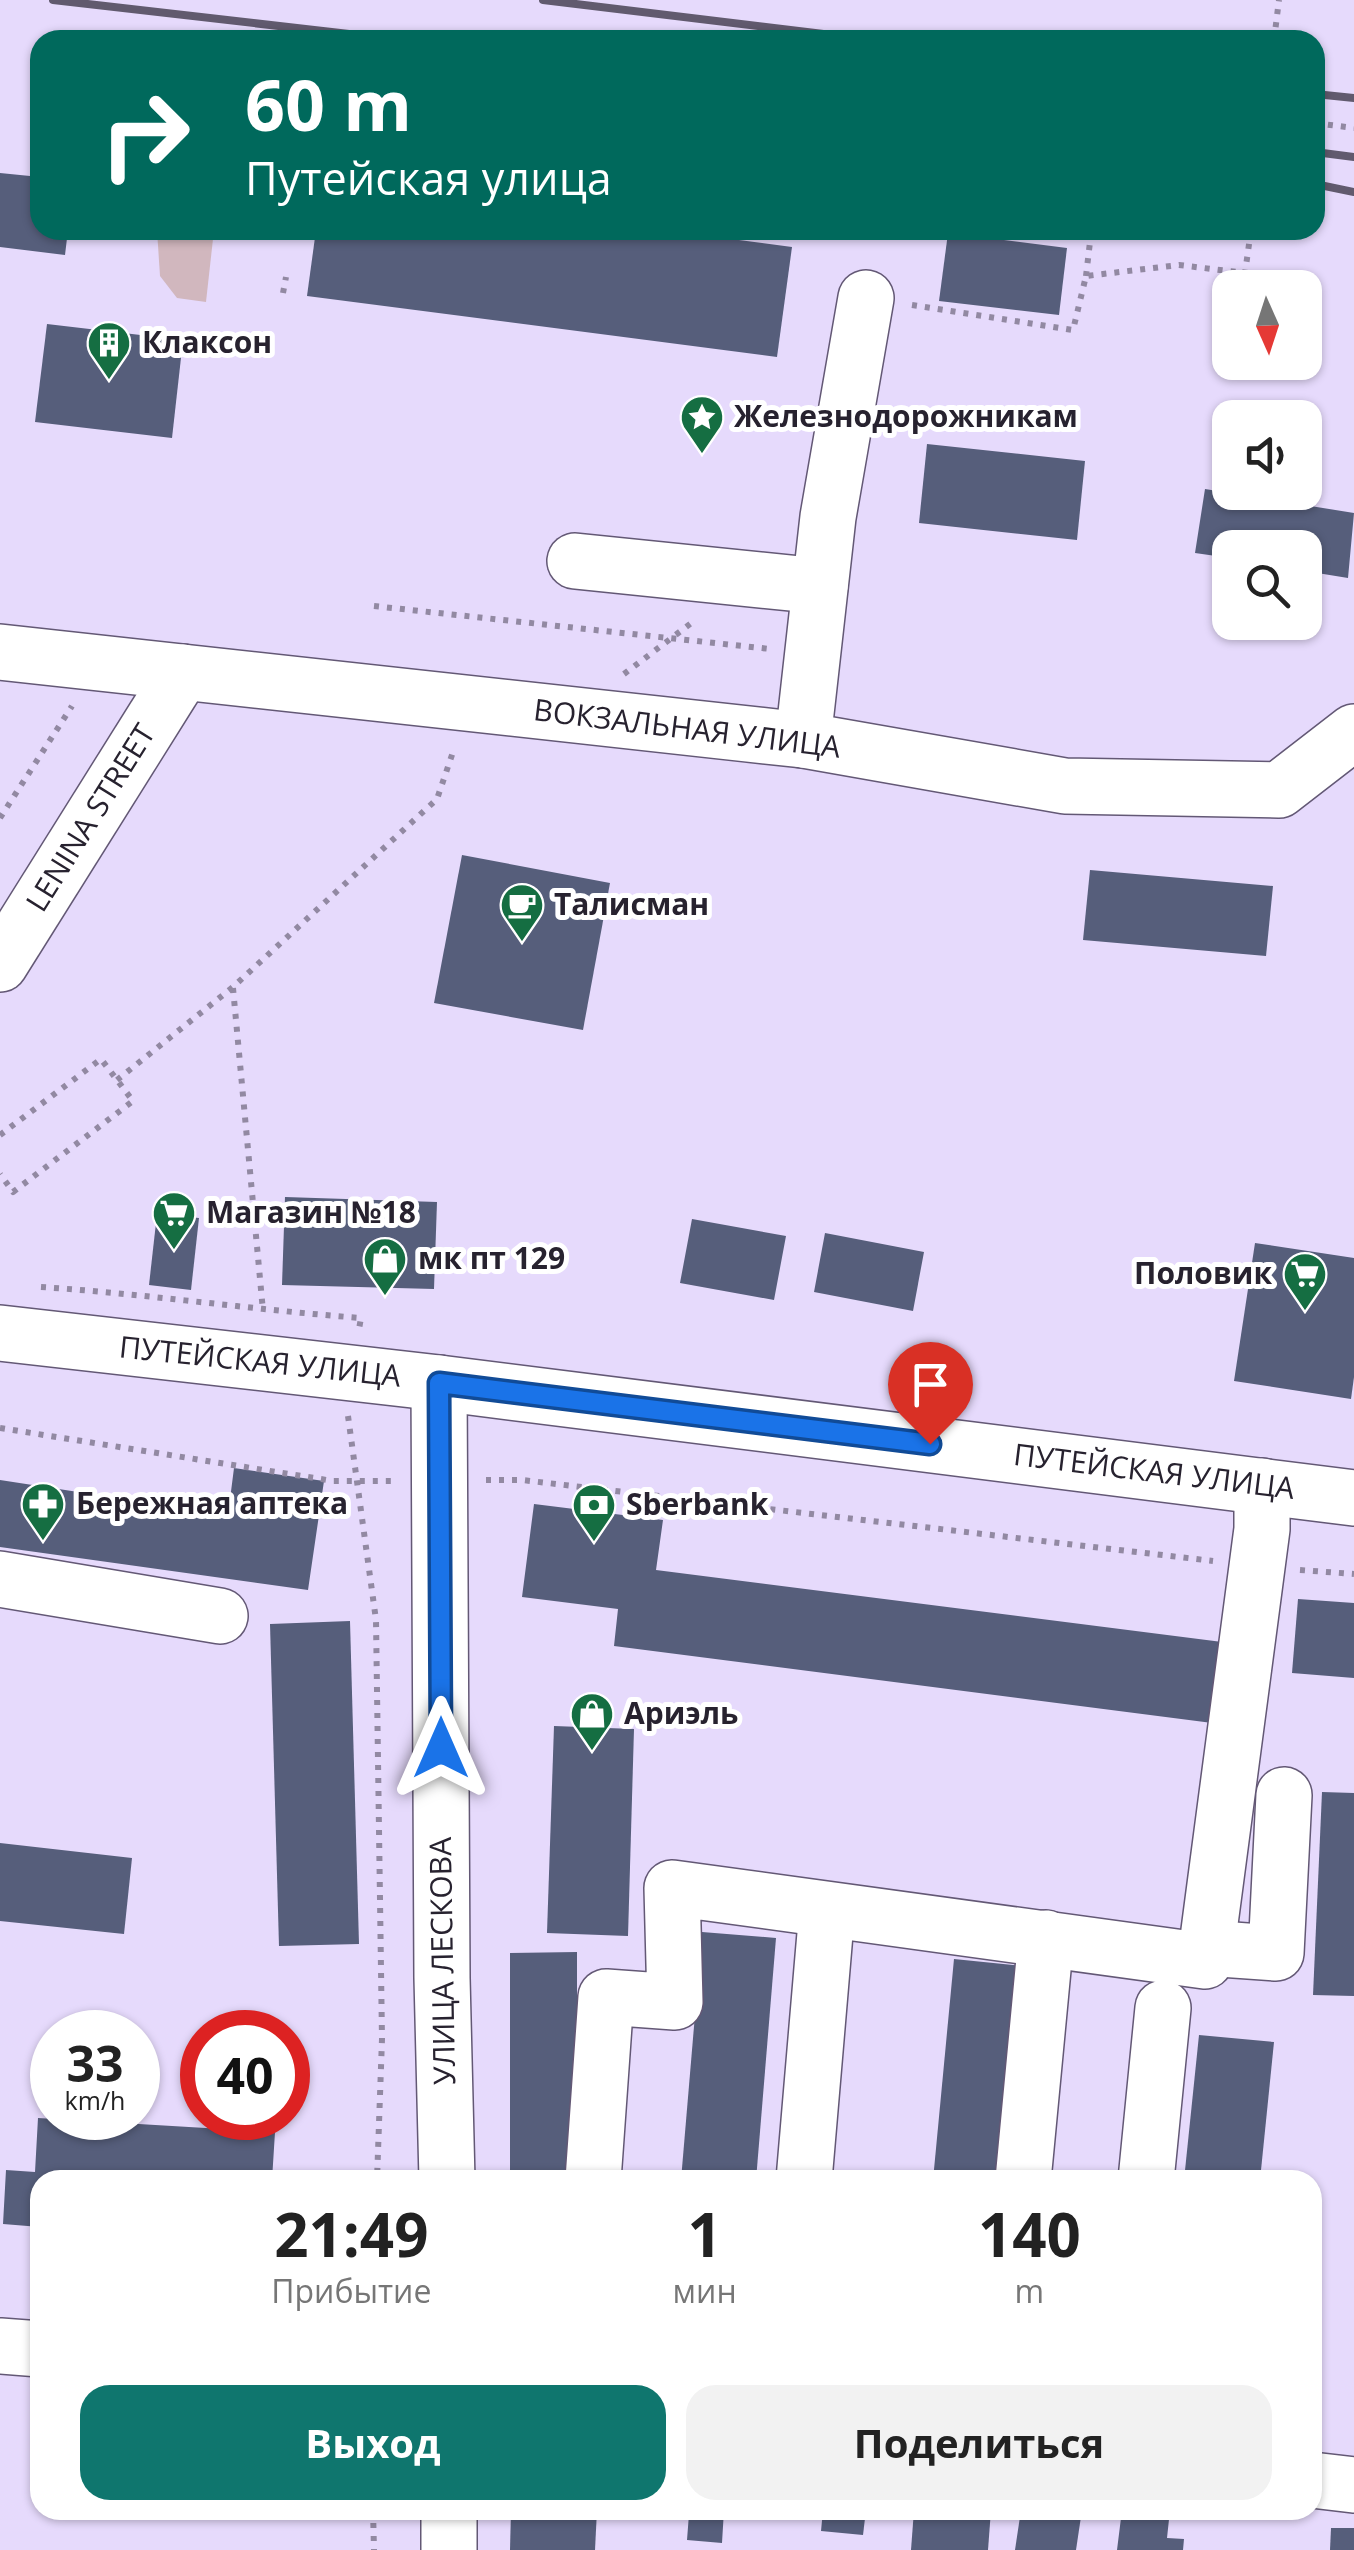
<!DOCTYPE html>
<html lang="ru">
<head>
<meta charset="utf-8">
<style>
	body { margin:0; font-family:"Open Sans",sans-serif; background:#f2f2f2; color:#222; height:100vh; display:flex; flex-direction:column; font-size:38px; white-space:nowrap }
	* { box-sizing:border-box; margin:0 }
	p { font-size:32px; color:#767676 }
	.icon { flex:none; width:55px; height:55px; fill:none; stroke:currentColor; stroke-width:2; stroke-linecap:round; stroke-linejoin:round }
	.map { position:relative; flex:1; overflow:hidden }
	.side { position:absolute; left:30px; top:2170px; width:1292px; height:350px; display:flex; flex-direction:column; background:#fff; border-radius:30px; box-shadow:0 2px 8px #0004 }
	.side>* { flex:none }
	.hud { position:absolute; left:30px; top:30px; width:1295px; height:210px; border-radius:30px; box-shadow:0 2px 8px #0004; background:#00695c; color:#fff; overflow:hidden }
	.needle { width:65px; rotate:177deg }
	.fabs { position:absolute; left:1212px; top:270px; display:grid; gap:20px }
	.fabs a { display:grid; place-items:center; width:110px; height:110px; border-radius:20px; background:#fff; box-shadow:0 2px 8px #0004; font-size:50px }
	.speed { position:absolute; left:30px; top:2010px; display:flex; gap:20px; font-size:50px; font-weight:700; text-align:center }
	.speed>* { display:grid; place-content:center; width:130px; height:130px; border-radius:50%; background:#fff; box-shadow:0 2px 8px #0004; line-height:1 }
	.speed small { font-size:25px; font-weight:400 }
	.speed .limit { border:15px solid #d22; background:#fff; color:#111 }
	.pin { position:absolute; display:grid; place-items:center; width:85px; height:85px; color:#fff; margin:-102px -42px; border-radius:50% 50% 50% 0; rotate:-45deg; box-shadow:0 0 10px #0007 }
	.pin .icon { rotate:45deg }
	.me { position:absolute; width:110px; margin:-55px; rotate:0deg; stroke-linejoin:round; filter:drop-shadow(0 0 8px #0008) }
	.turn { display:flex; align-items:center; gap:35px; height:210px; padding:0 50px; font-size:45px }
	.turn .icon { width:130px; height:130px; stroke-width:2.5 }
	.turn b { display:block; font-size:70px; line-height:85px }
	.eta { display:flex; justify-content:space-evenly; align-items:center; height:170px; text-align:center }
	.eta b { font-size:60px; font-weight:700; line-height:70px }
	.cta { display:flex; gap:20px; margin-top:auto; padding:20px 50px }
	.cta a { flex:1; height:115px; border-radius:30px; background:#0f766e; color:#fff; font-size:40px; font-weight:700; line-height:115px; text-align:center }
	.cta a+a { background:#f2f2f2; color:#222 }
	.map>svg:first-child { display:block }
</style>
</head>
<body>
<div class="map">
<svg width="1354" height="2550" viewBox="0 0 1354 2550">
	<rect width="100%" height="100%" fill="#e6dafc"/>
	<!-- green -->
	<polygon fill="#d1b7be" points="157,230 214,230 206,302 177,298 160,276"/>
	<!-- building -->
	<g fill="#565e7b">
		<polygon points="0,173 40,177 40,230 68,230 65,255 0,247"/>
		<polygon points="316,230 662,230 792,247 777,357 307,296"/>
		<polygon points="948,233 1067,248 1059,315 939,301"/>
		<polygon points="47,324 183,340 172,438 35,422"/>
		<polygon points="927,444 1085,461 1077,540 919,523"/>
		<polygon points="1205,489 1354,513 1348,578 1305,571 1305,548 1230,548 1230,558 1195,553"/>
		<polygon points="462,855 610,883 583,1030 434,1003"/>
		<polygon points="1090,870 1273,886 1266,956 1083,940"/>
		<polygon points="285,1197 437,1202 434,1289 282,1285"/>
		<polygon points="157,1214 199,1218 191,1290 149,1285"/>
		<polygon points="692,1219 786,1236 774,1300 680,1283"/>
		<polygon points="825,1233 924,1252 913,1311 814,1292"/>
		<polygon points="1255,1243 1354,1258 1354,1377 1351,1399 1234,1381"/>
		<polygon points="234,1468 324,1481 308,1590 0,1547 0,1480 228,1515"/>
		<polygon points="534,1504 663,1520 656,1570 1230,1643 1220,1724 614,1646 618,1609 522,1597"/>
		<polygon points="1298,1599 1354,1603 1354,1678 1292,1673"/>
		<polygon points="350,1621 359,1944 279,1946 270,1624"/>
		<polygon points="554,1726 634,1729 628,1936 547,1933"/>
		<polygon points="1322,1792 1354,1793 1354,1996 1313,1995"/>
		<polygon points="0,1843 132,1858 124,1934 0,1921"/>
		<polygon points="702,1932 776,1938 756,2180 681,2180"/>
		<polygon points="577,1952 577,2180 510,2180 510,1953"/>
		<polygon points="954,1959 1033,1967 1013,2180 933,2180"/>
		<polygon points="1199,2035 1274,2042 1260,2180 1184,2180"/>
		<polygon points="38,2118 275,2132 272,2180 40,2180 40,2227 3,2224 6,2170 35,2172"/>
		<polygon points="511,2510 597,2510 595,2550 510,2550"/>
		<polygon points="671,2510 724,2510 722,2543 687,2540 689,2514 670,2513"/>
		<polygon points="823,2510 866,2510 863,2535 821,2531"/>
		<polygon points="914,2510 991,2510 988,2550 911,2550"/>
		<polygon points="1021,2510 1082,2510 1076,2550 1015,2550"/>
		<polygon points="1122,2510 1170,2510 1167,2538 1184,2539 1183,2550 1117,2550"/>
		<polygon points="1331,2528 1354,2528 1354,2550 1330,2550"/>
	</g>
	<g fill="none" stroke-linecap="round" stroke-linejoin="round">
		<!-- minor casing -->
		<g stroke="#635875" stroke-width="58">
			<g id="minor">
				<polyline points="575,561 820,586"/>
				<polyline points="0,652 803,740 1065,786 1279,790 1354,732"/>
				<polyline points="803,740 828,517 866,298"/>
				<polyline points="0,964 183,672"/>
				<polyline points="439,1383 442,1978 447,2180"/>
				<polyline points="0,1579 220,1616"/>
				<polyline points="1206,1948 1276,1953 1284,1795"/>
				<polyline points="593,2180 606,1997 675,2002 672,1888 1205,1961 1262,1529 1262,1486"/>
				<polyline points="804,2180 827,1910"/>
				<polyline points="1023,2180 1046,1938"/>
				<polyline points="1146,2180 1163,2008"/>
				<polyline points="0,2346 40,2349"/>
				<polyline points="1312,2480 1354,2485"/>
				<polyline points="449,2550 449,2510"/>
			</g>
		</g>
		<!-- major casing -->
		<g stroke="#635875" stroke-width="58">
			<polyline id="major" points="0,1333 439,1383 1354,1498"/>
		</g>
		<!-- path -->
		<g stroke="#9289a2" stroke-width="6" stroke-dasharray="5 8" stroke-linecap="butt">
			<polyline points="456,40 456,36"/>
			<polyline points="1274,40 1279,0"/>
			<polyline points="1315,123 1354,128"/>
			<polyline points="1086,276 1090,242"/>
			<polyline points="283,293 286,277"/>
			<polyline points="912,305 1073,330 1086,276 1179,265 1245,273 1251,230"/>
			<polyline points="374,606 770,649"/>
			<polyline points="624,674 694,621"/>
			<polyline points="0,818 72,706"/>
			<polyline points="233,988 263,1311"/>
			<polyline points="117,1080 233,987 437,799 454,749"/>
			<polyline points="0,1135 101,1059 133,1101 13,1192 0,1174"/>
			<path d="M41,1287c107,7 213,23 320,31l-2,11"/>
			<polyline points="348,1416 376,1620 382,2039 377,2180"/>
			<polyline points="0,1428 333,1481 393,1481"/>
			<polyline points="486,1480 522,1480 1213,1561"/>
			<polyline points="1300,1570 1354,1574"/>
			<polyline points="373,2510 374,2550"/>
		</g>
		<!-- minor -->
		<use href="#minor" stroke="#fff" stroke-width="55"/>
		<!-- major -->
		<use href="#major" stroke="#fff" stroke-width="55"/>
		<!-- rail -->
		<g stroke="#615a6e" stroke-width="8">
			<polyline points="53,0 401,40"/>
			<polyline points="543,0 873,40"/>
			<polyline points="1315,94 1354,98"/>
			<polyline points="1315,152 1354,157"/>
			<polyline points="1315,184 1354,192"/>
		</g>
	</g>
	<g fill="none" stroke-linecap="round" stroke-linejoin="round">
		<!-- route casing -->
		<g stroke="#114b97" stroke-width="25">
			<polyline id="route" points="441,1748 439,1383 930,1444"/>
		</g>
		<!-- route -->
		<use href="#route" stroke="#1a73e8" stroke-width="18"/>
	</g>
	<!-- icons -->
	<defs>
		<g id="building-pin" transform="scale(2.25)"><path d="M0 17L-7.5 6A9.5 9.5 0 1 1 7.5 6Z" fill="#156e42" stroke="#fff"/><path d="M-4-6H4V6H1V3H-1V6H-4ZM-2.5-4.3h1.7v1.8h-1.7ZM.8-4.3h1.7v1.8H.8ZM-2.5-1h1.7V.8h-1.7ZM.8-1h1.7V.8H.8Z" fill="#fff"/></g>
		<g id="sight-pin" transform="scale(2.25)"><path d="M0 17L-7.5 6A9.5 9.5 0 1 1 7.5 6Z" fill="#156e42" stroke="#fff"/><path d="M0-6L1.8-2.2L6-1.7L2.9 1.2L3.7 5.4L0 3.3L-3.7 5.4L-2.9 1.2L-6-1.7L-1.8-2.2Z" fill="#fff"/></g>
		<g id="cafe-pin" transform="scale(2.25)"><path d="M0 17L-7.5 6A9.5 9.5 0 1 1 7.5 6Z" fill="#156e42" stroke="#fff"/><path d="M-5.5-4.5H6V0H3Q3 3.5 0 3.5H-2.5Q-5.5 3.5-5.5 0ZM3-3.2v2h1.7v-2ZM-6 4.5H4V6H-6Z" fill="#fff"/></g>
		<g id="supermarket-pin" transform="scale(2.25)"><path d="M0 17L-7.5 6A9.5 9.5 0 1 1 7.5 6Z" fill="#156e42" stroke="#fff"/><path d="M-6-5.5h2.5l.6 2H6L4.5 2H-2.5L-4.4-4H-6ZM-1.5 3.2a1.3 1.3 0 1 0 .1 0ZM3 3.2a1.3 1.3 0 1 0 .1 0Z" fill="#fff"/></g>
		<g id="shop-pin" transform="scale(2.25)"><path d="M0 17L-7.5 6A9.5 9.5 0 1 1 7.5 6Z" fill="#156e42" stroke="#fff"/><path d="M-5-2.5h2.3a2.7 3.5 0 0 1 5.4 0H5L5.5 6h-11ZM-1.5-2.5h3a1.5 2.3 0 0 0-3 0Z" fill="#fff"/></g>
		<g id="pharmacy-pin" transform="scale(2.25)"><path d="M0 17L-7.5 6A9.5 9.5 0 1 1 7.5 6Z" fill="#156e42" stroke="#fff"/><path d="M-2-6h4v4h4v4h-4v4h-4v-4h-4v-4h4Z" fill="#fff"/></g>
		<g id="bank-pin" transform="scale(2.25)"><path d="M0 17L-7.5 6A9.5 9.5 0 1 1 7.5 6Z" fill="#156e42" stroke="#fff"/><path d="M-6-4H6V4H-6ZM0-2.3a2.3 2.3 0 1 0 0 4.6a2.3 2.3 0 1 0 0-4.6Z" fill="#fff"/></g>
	</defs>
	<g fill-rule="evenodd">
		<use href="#building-pin" x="109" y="343"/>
		<use href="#sight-pin" x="702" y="417"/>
		<use href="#cafe-pin" x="522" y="905"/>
		<use href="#supermarket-pin" x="174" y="1213"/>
		<use href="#shop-pin" x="385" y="1259"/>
		<use href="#supermarket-pin" x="1305" y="1274"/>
		<use href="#pharmacy-pin" x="43" y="1504"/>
		<use href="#bank-pin" x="594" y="1505"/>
		<use href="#shop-pin" x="592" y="1714"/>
	</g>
	<g text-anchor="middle" stroke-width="10" stroke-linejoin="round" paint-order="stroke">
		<!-- poi labels -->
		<g font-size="30" font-weight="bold" fill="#27222f" stroke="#fff" text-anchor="start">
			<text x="142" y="353">Клаксон</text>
			<text x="734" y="427">Железнодорожникам</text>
			<text x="554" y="915">Талисман</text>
			<text x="206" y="1223">Магазин №18</text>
			<text x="418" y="1269">мк пт 129</text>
			<text x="1272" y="1284" text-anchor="end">Половик</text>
			<text x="76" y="1514">Бережная аптека</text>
			<text x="626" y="1515">Sberbank</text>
			<text x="624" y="1724">Ариэль</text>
		</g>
		<!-- street labels -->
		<g font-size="30" fill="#27222f" stroke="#fff">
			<text transform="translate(687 729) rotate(7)" y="10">ВОКЗАЛЬНАЯ УЛИЦА</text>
			<text transform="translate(91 818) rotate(-58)" y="10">LENINA STREET</text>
			<text transform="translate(260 1362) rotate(6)" y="10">ПУТЕЙСКАЯ УЛИЦА</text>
			<text transform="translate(1154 1472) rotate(7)" y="10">ПУТЕЙСКАЯ УЛИЦА</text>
			<text transform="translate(443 1961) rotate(-91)" y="10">УЛИЦА ЛЕСКОВА</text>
		</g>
	</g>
</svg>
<div class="fabs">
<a><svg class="needle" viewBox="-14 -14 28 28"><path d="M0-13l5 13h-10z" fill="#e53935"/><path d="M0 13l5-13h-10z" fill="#767676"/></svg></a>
<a><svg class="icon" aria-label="sound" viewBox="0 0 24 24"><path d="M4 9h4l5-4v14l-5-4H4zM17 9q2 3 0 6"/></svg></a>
<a><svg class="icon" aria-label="search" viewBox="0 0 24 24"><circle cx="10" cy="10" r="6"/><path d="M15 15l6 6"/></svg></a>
</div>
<div class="speed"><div>33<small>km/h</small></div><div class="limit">40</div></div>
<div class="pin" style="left:930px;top:1444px;background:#d93025"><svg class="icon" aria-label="arrive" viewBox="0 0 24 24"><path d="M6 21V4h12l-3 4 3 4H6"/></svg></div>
<svg class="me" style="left:441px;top:1748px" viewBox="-20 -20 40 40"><path d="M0-17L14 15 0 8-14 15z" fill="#1a73e8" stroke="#fff" stroke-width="4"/></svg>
<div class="hud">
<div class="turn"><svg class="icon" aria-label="right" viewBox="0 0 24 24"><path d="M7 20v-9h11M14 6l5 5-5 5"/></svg><div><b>60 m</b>Путейская улица</div></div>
</div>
<section class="side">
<div class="eta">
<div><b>21:49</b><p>Прибытие</p></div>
<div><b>1</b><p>мин</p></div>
<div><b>140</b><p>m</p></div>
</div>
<div class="cta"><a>Выход</a><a>Поделиться</a></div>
</section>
</div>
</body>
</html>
